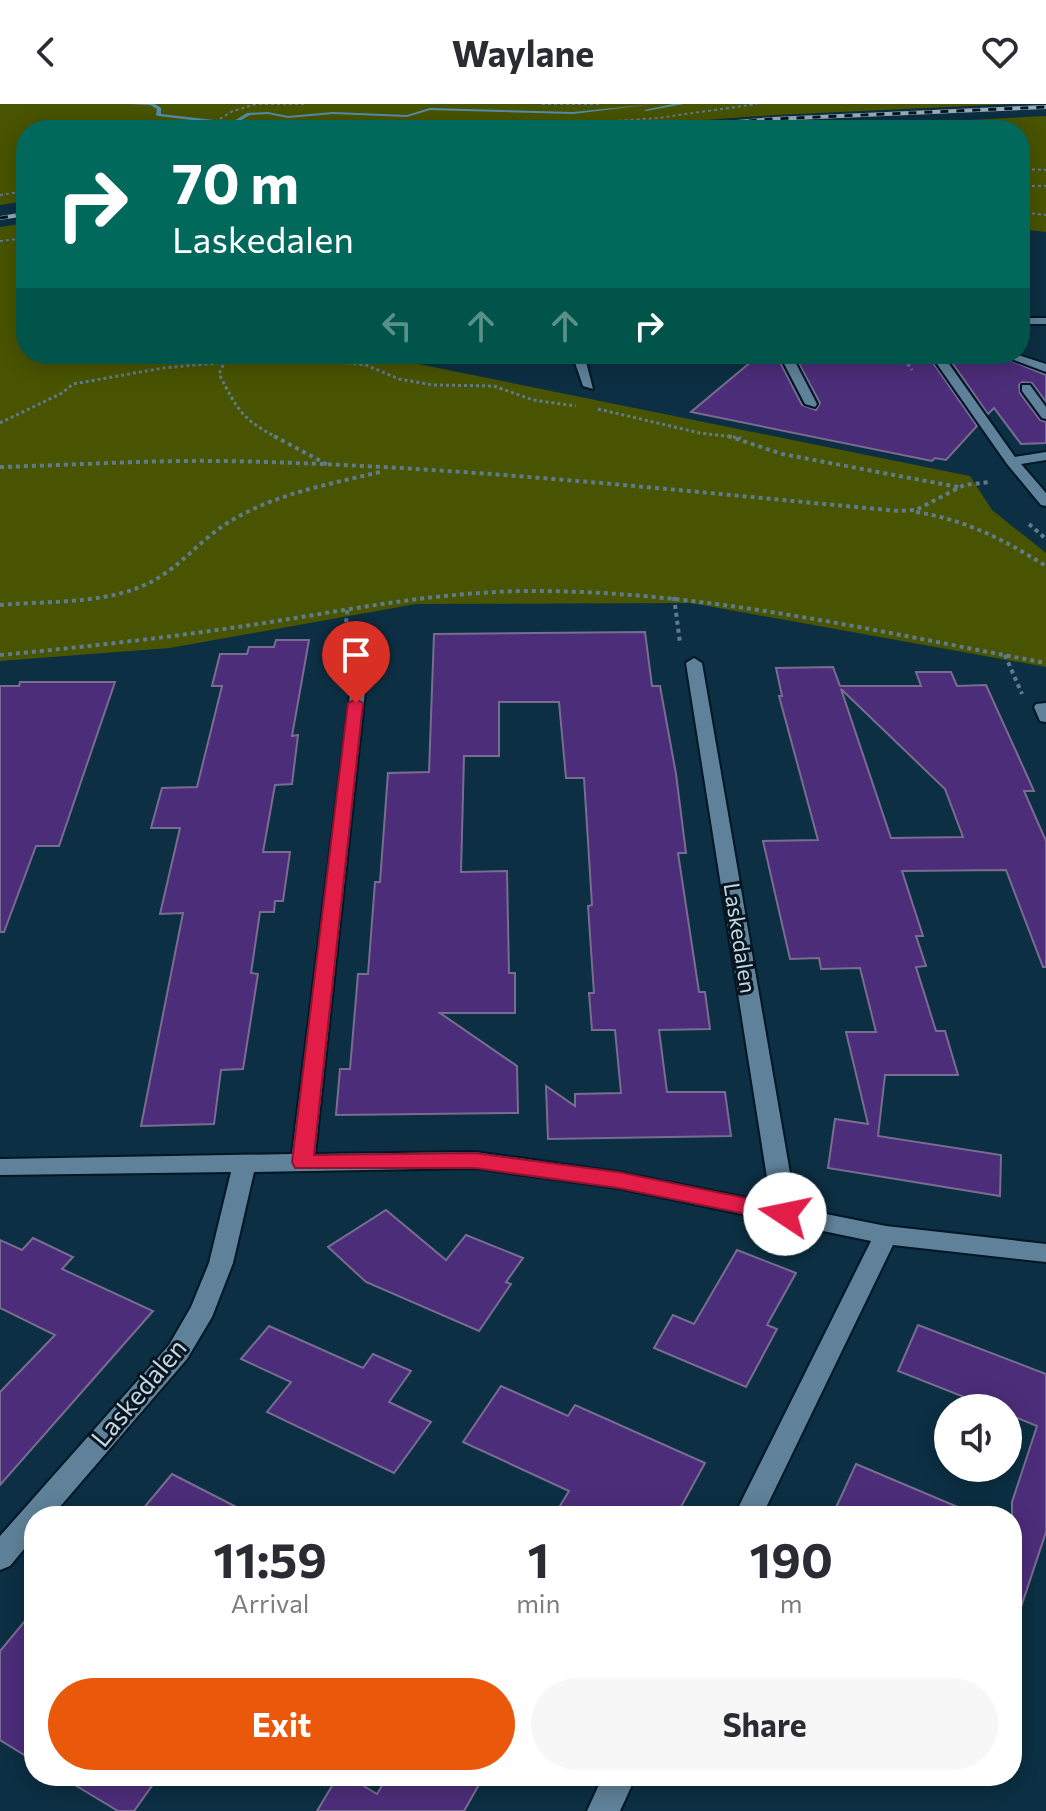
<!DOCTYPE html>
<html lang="en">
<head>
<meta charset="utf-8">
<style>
	body { margin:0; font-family:Commissioner,sans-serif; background:#f7f7f7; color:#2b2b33; height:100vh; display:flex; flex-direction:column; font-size:30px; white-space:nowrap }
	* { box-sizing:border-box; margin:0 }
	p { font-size:26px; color:#7c7c81 }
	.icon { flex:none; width:44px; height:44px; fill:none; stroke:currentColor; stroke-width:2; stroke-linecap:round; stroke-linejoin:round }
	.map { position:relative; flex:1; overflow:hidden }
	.details { position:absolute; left:24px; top:1402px; width:998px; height:280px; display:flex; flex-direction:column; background:#fff; border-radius:32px; box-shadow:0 4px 20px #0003 }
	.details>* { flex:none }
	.hud { position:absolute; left:16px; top:16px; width:1014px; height:244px; border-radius:32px; box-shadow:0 4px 20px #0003; background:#00695c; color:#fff; overflow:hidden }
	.tools { position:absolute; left:934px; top:1290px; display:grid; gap:16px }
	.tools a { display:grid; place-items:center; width:88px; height:88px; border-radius:50%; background:#fff; box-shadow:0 4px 20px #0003; font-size:40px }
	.pin { position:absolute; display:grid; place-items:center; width:68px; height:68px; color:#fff; margin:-82px -34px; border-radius:50% 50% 50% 0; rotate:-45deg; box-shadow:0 0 8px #0007 }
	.pin .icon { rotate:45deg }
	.me { position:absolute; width:88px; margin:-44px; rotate:281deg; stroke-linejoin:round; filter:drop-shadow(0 0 6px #0008) }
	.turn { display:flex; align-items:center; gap:28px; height:168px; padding:0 24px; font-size:36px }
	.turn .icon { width:104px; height:104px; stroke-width:2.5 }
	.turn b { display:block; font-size:56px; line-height:68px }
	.lanes { display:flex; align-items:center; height:76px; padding:0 24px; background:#0003; justify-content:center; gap:40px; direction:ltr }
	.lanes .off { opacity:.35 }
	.eta { display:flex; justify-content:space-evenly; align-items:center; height:136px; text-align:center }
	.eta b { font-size:48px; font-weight:700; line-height:56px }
	.action { display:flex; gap:16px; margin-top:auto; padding:16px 24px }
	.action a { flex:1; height:92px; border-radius:48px; background:#ea580c; color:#fff; font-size:32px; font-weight:700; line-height:92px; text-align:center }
	.action a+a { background:#f7f7f7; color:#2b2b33 }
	header { display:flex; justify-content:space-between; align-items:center; height:104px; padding:0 24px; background:#fff; font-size:36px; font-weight:700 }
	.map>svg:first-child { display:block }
</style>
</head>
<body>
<header><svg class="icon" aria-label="back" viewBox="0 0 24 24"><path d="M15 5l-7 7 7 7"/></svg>Waylane<svg class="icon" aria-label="heart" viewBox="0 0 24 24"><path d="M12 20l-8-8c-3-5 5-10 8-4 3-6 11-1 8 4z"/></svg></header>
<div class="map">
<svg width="1046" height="1707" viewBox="0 0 1046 1707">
	<rect width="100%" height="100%" fill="#0c2f43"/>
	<!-- green -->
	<g fill="#485401">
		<polygon points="0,0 1011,0 776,11 568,26 26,26 26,97 0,101"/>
		<polygon points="1046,12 1046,128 1020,125 1020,26 783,26"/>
		<polygon points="26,119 26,250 369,250 970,372 992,406 1046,449 1046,563 691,499 416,500 170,544 0,557 0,123"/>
	</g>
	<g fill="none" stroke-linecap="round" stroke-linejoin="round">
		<!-- stream -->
		<g fill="#528eb0" fill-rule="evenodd">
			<polygon points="129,0 155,0 161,4 161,10 232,18 247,9 268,8 288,12 333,8 407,11 430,4 573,8 654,0 573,10 430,6 407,13 333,10 288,14 268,10 250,11 233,21 158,12 156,11 157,5 150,1"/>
			<polygon points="673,0 684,0 646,7 644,6"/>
		</g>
	</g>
	<!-- building -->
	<g fill="#4c2d7a" stroke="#786d90" stroke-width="2" fill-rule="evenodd">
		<polygon points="833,250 927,250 977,322 946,356 935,354 932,357 691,308 752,257 779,256 802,301 816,306 820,299 797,256 835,252"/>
		<polygon points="946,250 995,250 1046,271 1046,298 1032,279 1022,278 1019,281 1020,289 1040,316 1046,318 1046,339 1021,340 994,304 988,310"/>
		<polygon points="645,528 652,582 660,582 676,670 686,749 678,749 699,888 705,888 710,925 659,926 667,988 725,988 731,1032 548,1035 546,982 575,1002 575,990 621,989 615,926 592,926 589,889 594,889 588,802 592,801 584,674 566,674 559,598 499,598 499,652 464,652 461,768 507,767 509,869 515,869 515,909 440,909 517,962 518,1009 336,1011 340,965 350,965 358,870 368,870 375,778 380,778 388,669 429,668 434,530"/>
		<polygon points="276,536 309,536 292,632 298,631 292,680 275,681 263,748 290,748 283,797 275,797 274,808 260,808 251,869 258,870 243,965 221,966 214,1020 141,1022 183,809 160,810 180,724 151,724 162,684 197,683 222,582 212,582 220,550 247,550 249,543 274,543"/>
		<path d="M833,563l7,19h81l-5,-14h35l6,14 29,-1 48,106h-10l22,50v126h-3l-37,-97 -104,1 21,65h-7l10,30 -10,1 20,64h9l13,44h-73l-7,61 123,19 -1,41 -172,-28 7,-49 33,5 -22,-92h30l-16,-64 -39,1 -2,-11 -29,1 -27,-118 55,-1 -39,-144h3l-6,-28zM841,585l104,100 18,48 -72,1z"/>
		<polygon points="20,578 115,578 59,742 36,742 4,828 0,828 0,582 19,582"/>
		<polygon points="386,1106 446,1156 466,1131 523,1154 506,1178 511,1180 479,1227 366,1178 328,1143"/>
		<polygon points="33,1134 73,1153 62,1165 153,1207 0,1381 0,1288 55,1231 0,1204 0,1136 22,1146"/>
		<polygon points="737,1146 796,1169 767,1221 777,1225 746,1283 654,1244 673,1211 694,1220"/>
		<polygon points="918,1221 1046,1270 1046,1428 1018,1512 1012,1511 1012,1398 1037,1322 1008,1310 1008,1304 992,1304 898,1267"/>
		<polygon points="269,1222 363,1264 373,1250 411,1267 389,1298 431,1318 394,1369 267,1308 291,1278 241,1255"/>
		<polygon points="501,1282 568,1312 575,1301 705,1359 676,1412 554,1412 569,1387 463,1338"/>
		<polygon points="856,1360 979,1412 832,1412"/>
		<polygon points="172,1370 254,1412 137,1412"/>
		<polygon points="34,1506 34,1657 0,1636 0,1547"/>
		<polygon points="60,1672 159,1672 134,1707 118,1707"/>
		<polygon points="338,1672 347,1672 377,1690 388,1672 484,1672 464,1707 317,1707"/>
	</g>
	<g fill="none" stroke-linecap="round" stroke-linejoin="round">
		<!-- minor casing -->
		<g stroke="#001625" stroke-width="4">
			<g id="minor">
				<rect x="1020" y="214" width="26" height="6"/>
				<polygon points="572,250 584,250 593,285 583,282"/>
				<polygon points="779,250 791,250 817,300 815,303 805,300"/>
				<polygon points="930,250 942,250 1015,353 1046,348 1046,356 1021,360 1046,389 1046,402 1041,401 1007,360"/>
				<polygon points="998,250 1015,250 1046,260 1046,268"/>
				<polygon points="1022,281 1030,281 1046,303 1046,315 1042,314 1022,287"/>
				<polygon points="694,554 702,559 796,1104 886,1122 1046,1140 1046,1158 893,1141 762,1412 734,1412 871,1137 618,1084 475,1064 254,1068 233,1159 212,1213 187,1255 52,1412 34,1412 34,1433 10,1462 0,1466 0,1432 169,1241 191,1203 209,1159 231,1068 0,1071 0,1055 292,1050 353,566 359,564 367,569 315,1050 475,1048 618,1068 771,1099 686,559"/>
				<polygon points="1046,599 1046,618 1040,617 1034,603 1036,600"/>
				<polygon points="603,1672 636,1672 620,1707 587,1707"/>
			</g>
		</g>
		<!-- path-far2 -->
		<g stroke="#5f7b8c" stroke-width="2" stroke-dasharray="3 3" stroke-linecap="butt">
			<polyline points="253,0 304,0"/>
			<polyline points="542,0 599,0"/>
			<polyline points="207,26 208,22 233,7 256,0"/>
			<polyline points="487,26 658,14 757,0"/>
			<polyline points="1020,65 1046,66"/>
			<polyline points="1020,82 1046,82"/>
			<polyline points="0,91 26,87"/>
			<polyline points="1020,108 1046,111"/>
			<polyline points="0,137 26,134"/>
		</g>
		<!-- path-far1 -->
		<g stroke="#5f7b8c" stroke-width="3" stroke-dasharray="3 3" stroke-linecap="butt">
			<path d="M228,250l-9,20c19,36 22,45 59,64"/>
			<polyline points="901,250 912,266"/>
			<polyline points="598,305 700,329 741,334"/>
			<polyline points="0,319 62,289 73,280 163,264 294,252 366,261 399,275 433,281 494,282 533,296 576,302"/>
		</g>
		<!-- path -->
		<g stroke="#5f7b8c" stroke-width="4" stroke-dasharray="4 4" stroke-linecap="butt">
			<polyline points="274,332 328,361"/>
			<polyline points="728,332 782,350 958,383"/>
			<path d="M0,363c74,-2 149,-7 223,-6 226,4 451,29 675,50l18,-1 48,-25 26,-3"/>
			<path d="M916,408c50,8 87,27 130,54"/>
			<polyline points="1029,420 1046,435"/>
			<polyline points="674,493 680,539"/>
			<path d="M0,501c45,-4 98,-1 140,-18 40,-16 58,-48 94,-68 45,-26 96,-35 146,-47"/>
			<polyline points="342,550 348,503"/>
			<path d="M0,551c86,-8 172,-18 258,-31 90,-14 177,-32 269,-33 175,-1 347,40 519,72"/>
			<polyline points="1005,551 1022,590"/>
		</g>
		<!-- minor -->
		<use href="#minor" fill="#5f829a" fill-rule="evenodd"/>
		<!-- rail casing -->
		<g stroke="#97aebd" stroke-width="4">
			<g id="rail">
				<polyline points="637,26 772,15 1046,3"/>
				<polyline points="0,114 26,110"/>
			</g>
		</g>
		<!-- rail -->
		<use href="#rail" stroke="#08151e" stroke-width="3" stroke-dasharray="8" stroke-linecap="butt"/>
	</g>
	<!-- route -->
	<polygon fill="#e11d48" stroke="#92132f" stroke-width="2" points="356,595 363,599 314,1051 475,1049 618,1068 785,1102 792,1104 796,1110 792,1115 785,1118 618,1084 475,1064 295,1064 292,1058 348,599"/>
	<g text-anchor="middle" stroke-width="6" stroke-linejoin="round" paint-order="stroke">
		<!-- street labels -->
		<g font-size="22" fill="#c4d7e4" stroke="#08151e">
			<text transform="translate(740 834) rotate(81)" y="8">Laskedalen</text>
		</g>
		<!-- near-street labels -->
		<g font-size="26" fill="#c4d7e4" stroke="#08151e">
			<text transform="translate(139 1289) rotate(-50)" y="9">Laskedalen</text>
		</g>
	</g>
</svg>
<div class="tools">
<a><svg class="icon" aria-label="sound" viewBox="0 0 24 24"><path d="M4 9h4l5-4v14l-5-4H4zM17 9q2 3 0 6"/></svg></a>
</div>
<div class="pin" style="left:356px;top:599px;background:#d93025"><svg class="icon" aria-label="arrive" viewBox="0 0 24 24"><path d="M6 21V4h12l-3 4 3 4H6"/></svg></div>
<svg class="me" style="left:785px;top:1110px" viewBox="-20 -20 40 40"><circle r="19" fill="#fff"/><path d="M0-13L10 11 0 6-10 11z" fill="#e11d48"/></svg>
<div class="hud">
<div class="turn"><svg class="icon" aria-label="right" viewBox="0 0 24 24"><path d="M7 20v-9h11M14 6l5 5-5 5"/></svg><div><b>70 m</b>Laskedalen</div></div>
<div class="lanes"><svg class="icon off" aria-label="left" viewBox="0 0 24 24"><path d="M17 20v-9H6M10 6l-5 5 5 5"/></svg><svg class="icon off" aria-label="ahead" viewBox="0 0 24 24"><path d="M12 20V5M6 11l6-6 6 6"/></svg><svg class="icon off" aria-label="ahead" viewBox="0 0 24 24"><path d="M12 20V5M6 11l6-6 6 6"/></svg><svg class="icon" aria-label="right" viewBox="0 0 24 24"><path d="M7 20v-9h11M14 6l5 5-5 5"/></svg></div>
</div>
<section class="details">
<div class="eta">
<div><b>11:59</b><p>Arrival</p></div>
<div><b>1</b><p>min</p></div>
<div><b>190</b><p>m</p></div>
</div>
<div class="action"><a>Exit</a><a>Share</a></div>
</section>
</div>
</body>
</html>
